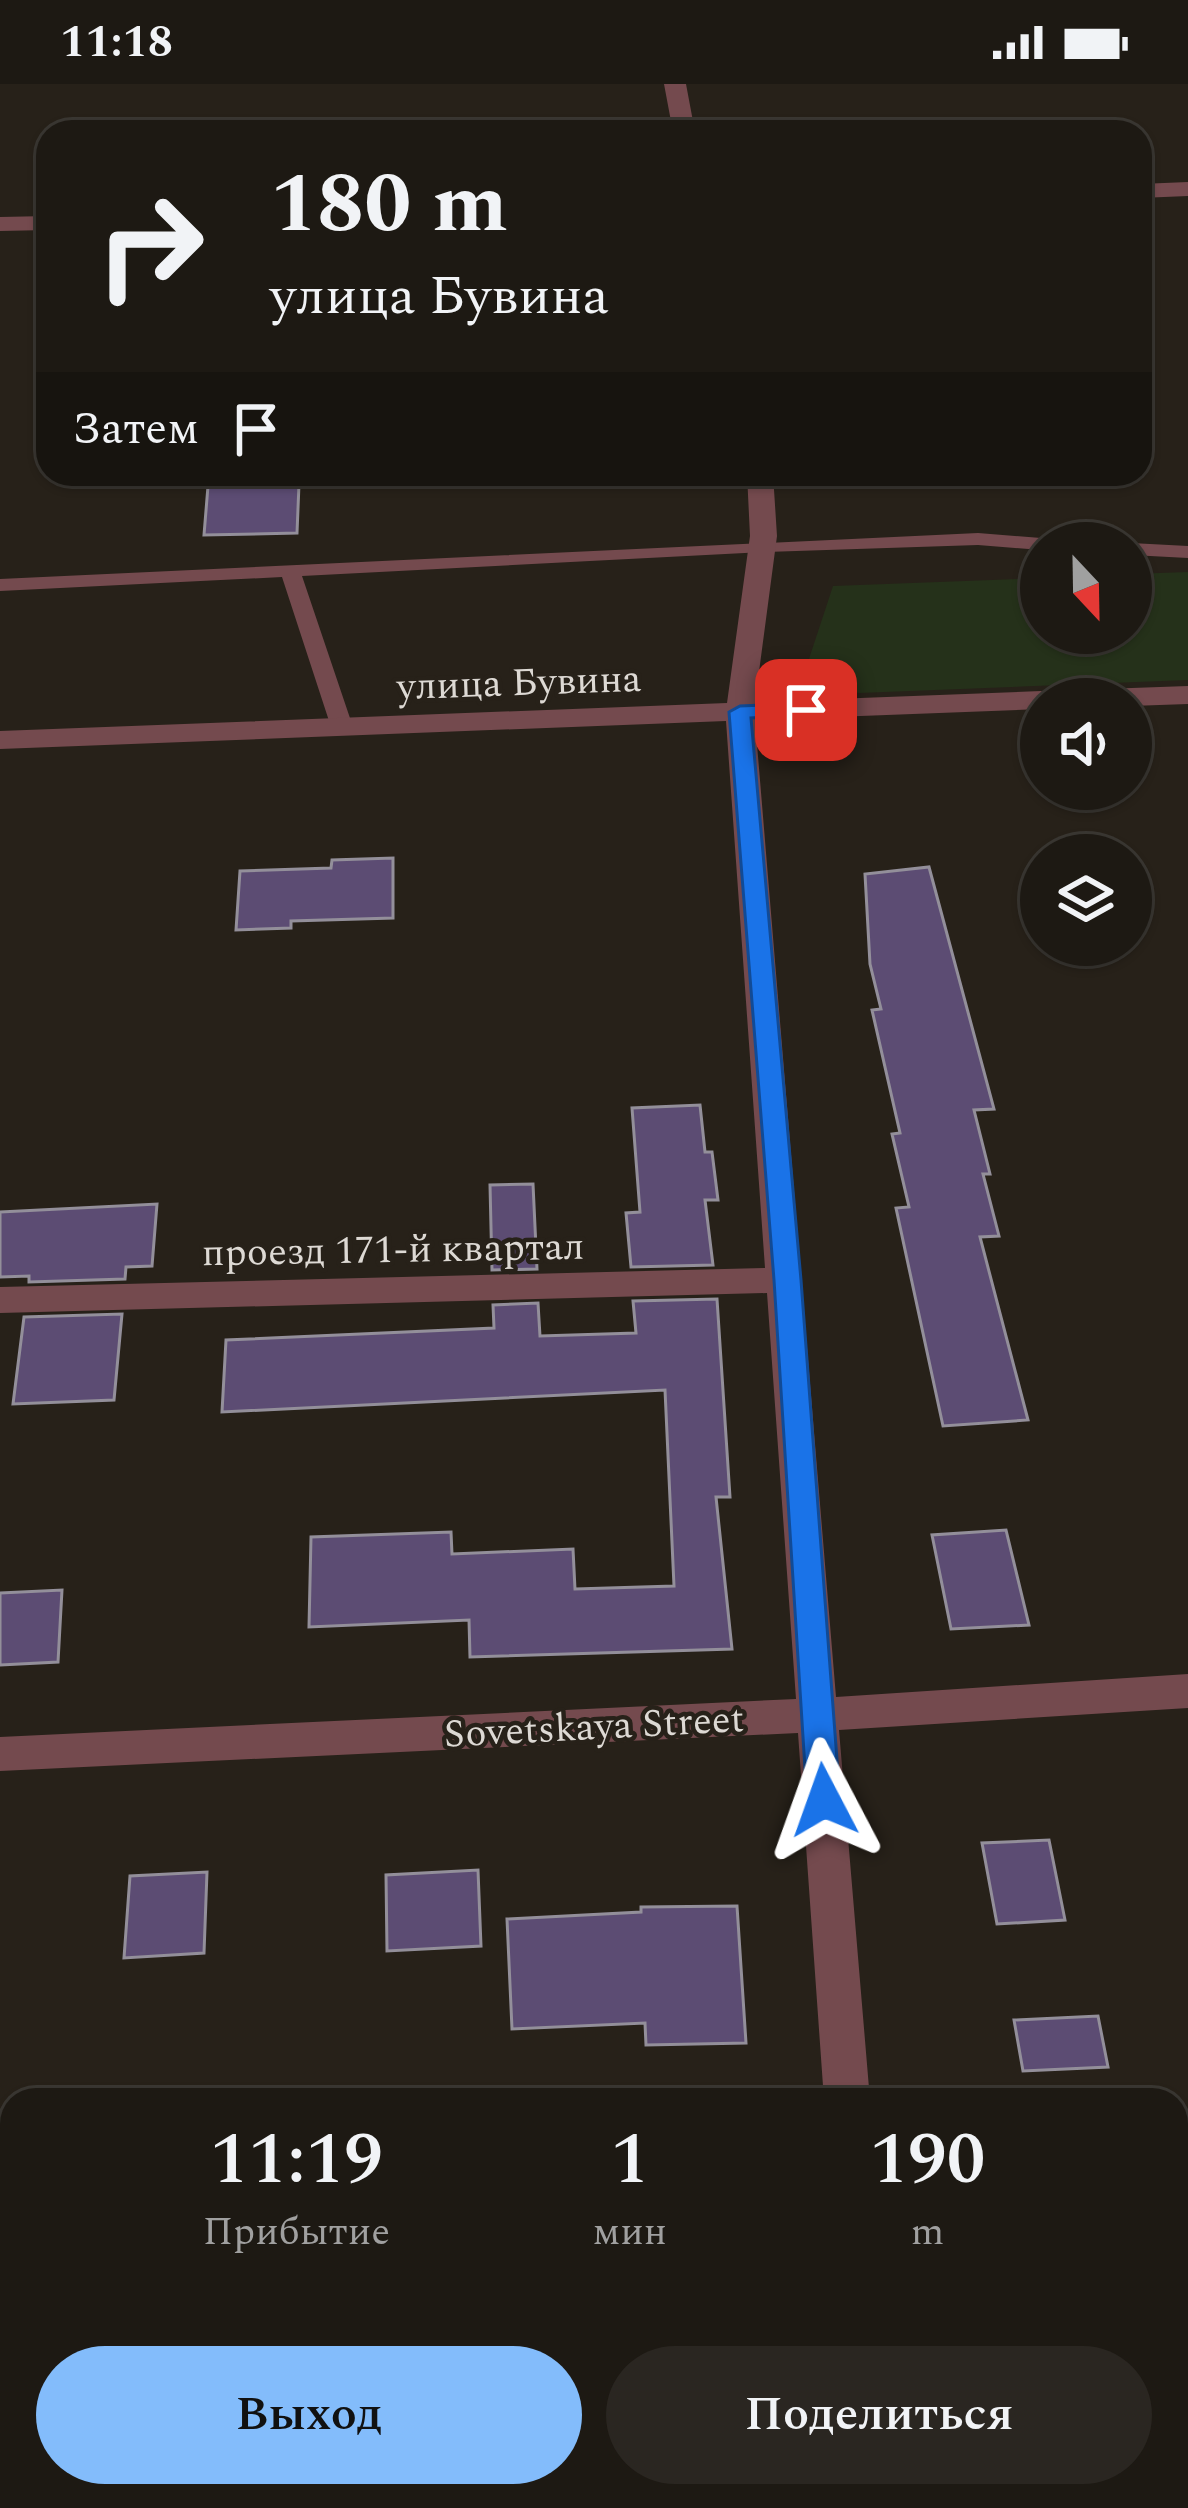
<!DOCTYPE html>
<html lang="ru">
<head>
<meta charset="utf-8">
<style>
	body { margin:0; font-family:Spectral,serif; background:#2a2621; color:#f1f3f6; height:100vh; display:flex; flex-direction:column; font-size:45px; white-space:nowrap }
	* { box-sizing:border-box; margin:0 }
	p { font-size:39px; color:#a0a0a0 }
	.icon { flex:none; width:66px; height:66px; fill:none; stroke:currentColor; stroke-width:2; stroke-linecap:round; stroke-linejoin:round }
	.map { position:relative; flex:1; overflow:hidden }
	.panel { position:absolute; left:0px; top:2004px; width:1188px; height:420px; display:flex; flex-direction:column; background:#1d1913; border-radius:36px 36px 0 0; box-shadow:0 3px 9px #0004,0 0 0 3px #3b3833 }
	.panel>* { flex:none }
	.banner { position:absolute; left:36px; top:36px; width:1116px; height:366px; border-radius:36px; box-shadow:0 3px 9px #0004,0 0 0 3px #3b3833; background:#1d1913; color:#f1f3f6; overflow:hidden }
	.needle { width:78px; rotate:158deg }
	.buttons { position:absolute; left:1020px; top:438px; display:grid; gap:24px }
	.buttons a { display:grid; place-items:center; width:132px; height:132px; border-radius:50%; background:#1d1913; box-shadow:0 3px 9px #0004,0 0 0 3px #3b3833; font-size:60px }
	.pin { position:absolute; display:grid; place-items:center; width:102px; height:102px; color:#fff; margin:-51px; border-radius:24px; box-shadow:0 6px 18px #0006 }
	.me { position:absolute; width:132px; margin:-66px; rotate:356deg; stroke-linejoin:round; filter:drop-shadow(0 0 9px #0008) }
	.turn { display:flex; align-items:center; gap:42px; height:252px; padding:0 36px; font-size:54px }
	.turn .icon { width:156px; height:156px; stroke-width:2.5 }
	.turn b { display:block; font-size:84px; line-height:102px }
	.then { display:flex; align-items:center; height:114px; padding:0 36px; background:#0003; gap:24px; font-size:45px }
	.eta { display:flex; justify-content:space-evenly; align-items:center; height:204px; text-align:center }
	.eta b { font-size:72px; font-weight:600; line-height:84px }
	.button { display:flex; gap:24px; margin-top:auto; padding:24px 36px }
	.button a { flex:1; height:138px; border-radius:72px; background:#83bcfb; color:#111; font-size:48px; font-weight:600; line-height:138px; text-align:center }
	.button a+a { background:#2a2621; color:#f1f3f6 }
	.status { display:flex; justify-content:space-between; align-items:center; height:84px; padding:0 60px; background:#1d1913; direction:ltr }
	.status svg { height:33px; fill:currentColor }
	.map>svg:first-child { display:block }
</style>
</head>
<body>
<div class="status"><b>11:18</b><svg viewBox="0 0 49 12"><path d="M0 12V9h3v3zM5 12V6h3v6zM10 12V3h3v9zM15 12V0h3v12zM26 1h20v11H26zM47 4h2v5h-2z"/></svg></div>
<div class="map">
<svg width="1188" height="2424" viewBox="0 0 1188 2424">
	<rect width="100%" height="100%" fill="#272119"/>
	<!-- green -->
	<polygon fill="#25311a" points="1188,488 1188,596 859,609 801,599 833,502 1041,494 1041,549 1131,549 1131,490"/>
	<!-- building -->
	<g fill="#5c4c73" stroke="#938f9a" stroke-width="3">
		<polygon points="299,400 297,449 204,451 208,402"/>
		<polygon points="393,774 393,834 291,837 291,844 236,846 240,787 331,784 332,776"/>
		<polygon points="929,783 994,1025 974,1026 990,1090 983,1090 999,1152 980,1153 1028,1336 943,1342 896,1124 909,1123 892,1050 900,1049 872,926 881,925 870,880 865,790"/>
		<polygon points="700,1021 705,1068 712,1068 718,1116 705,1116 713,1181 631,1183 626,1129 640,1128 632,1024"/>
		<polygon points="533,1100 537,1185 492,1186 490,1101"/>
		<polygon points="157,1120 152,1182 126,1183 125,1195 29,1198 29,1192 0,1193 0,1128"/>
		<polygon points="717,1215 730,1413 716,1413 732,1565 470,1573 469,1536 309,1543 311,1453 451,1448 452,1470 573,1465 575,1505 674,1502 665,1306 222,1328 226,1256 494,1244 493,1221 538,1219 540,1252 636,1249 633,1217"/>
		<polygon points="122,1230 114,1316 13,1320 24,1233"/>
		<polygon points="1006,1446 1029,1541 951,1545 932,1451"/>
		<polygon points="62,1506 58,1578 0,1581 0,1509"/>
		<polygon points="1049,1756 1065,1836 997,1840 982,1759"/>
		<polygon points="478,1786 481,1862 387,1867 386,1791"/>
		<polygon points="207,1788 204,1869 124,1874 130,1792"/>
		<polygon points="737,1822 746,1959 646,1961 645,1939 512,1945 507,1835 641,1828 641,1823"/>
		<polygon points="1098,1932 1108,1983 1023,1987 1014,1936"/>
	</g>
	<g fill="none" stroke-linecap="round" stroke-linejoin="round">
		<!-- lane -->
		<g fill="#744a4e" fill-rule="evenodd">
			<polygon points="978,449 1041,454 1050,459 1041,459 1041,466 978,461 766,468 302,492 353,643 342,650 331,643 282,493 0,507 0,495"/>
			<polygon points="1131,459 1188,462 1188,474 1131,471"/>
		</g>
		<!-- street -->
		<g fill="#744a4e" fill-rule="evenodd">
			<polygon points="664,0 686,0 695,48 673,48"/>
			<polygon points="1188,98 1188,112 1140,114 1140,100"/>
			<polygon points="48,132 48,146 0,147 0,133"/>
			<polygon points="747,390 773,390 777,452 755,618 1041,607 1055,615 1041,615 1041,625 755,636 836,1613 1188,1590 1188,1624 839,1646 870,2016 824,2016 798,1649 0,1687 0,1653 796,1615 767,1209 0,1229 0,1203 765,1184 726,637 0,665 0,647 727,619 750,452"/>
			<polygon points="1188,602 1188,620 1131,622 1131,615 1062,615 1076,606"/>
			<polygon points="859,2412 909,2412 910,2424 860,2424"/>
		</g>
	</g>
	<!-- route -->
	<polygon fill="#1a73e8" stroke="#114b97" stroke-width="3" points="806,619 817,626 814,630 751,634 801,1196 840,1716 835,1726 824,1730 812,1726 807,1716 774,1196 729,628 740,622"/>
	<g text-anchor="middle" stroke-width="9" stroke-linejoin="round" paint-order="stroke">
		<!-- street labels -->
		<g font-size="39" fill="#ddd9d4" stroke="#272119">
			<text transform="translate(519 597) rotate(-2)" y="14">улица Бувина</text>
			<text transform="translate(393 1164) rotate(-1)" y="14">проезд 171-й квартал</text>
			<text transform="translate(594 1641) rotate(-3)" y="14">Sovetskaya Street</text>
		</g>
	</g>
</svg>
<div class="buttons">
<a><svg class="needle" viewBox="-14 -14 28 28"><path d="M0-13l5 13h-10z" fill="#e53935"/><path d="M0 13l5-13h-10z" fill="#a0a0a0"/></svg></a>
<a><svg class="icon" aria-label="sound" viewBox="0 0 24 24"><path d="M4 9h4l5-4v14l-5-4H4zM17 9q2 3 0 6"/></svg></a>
<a><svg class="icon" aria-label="layers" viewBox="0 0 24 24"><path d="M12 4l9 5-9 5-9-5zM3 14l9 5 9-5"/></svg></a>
</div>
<div class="pin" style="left:806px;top:626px;background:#d93025"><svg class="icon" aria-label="arrive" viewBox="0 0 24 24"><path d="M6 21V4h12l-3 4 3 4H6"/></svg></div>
<svg class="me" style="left:824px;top:1716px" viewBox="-20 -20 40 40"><path d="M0-17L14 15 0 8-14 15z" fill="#1a73e8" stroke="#fff" stroke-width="4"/></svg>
<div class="banner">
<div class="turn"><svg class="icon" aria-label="right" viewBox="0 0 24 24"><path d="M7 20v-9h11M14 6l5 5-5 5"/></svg><div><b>180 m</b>улица Бувина</div></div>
<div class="then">Затем<svg class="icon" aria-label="arrive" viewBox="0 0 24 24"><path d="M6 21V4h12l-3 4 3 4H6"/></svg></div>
</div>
<section class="panel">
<div class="eta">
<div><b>11:19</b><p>Прибытие</p></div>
<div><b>1</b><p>мин</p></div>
<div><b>190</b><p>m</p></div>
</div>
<div class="button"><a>Выход</a><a>Поделиться</a></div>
</section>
</div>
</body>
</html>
